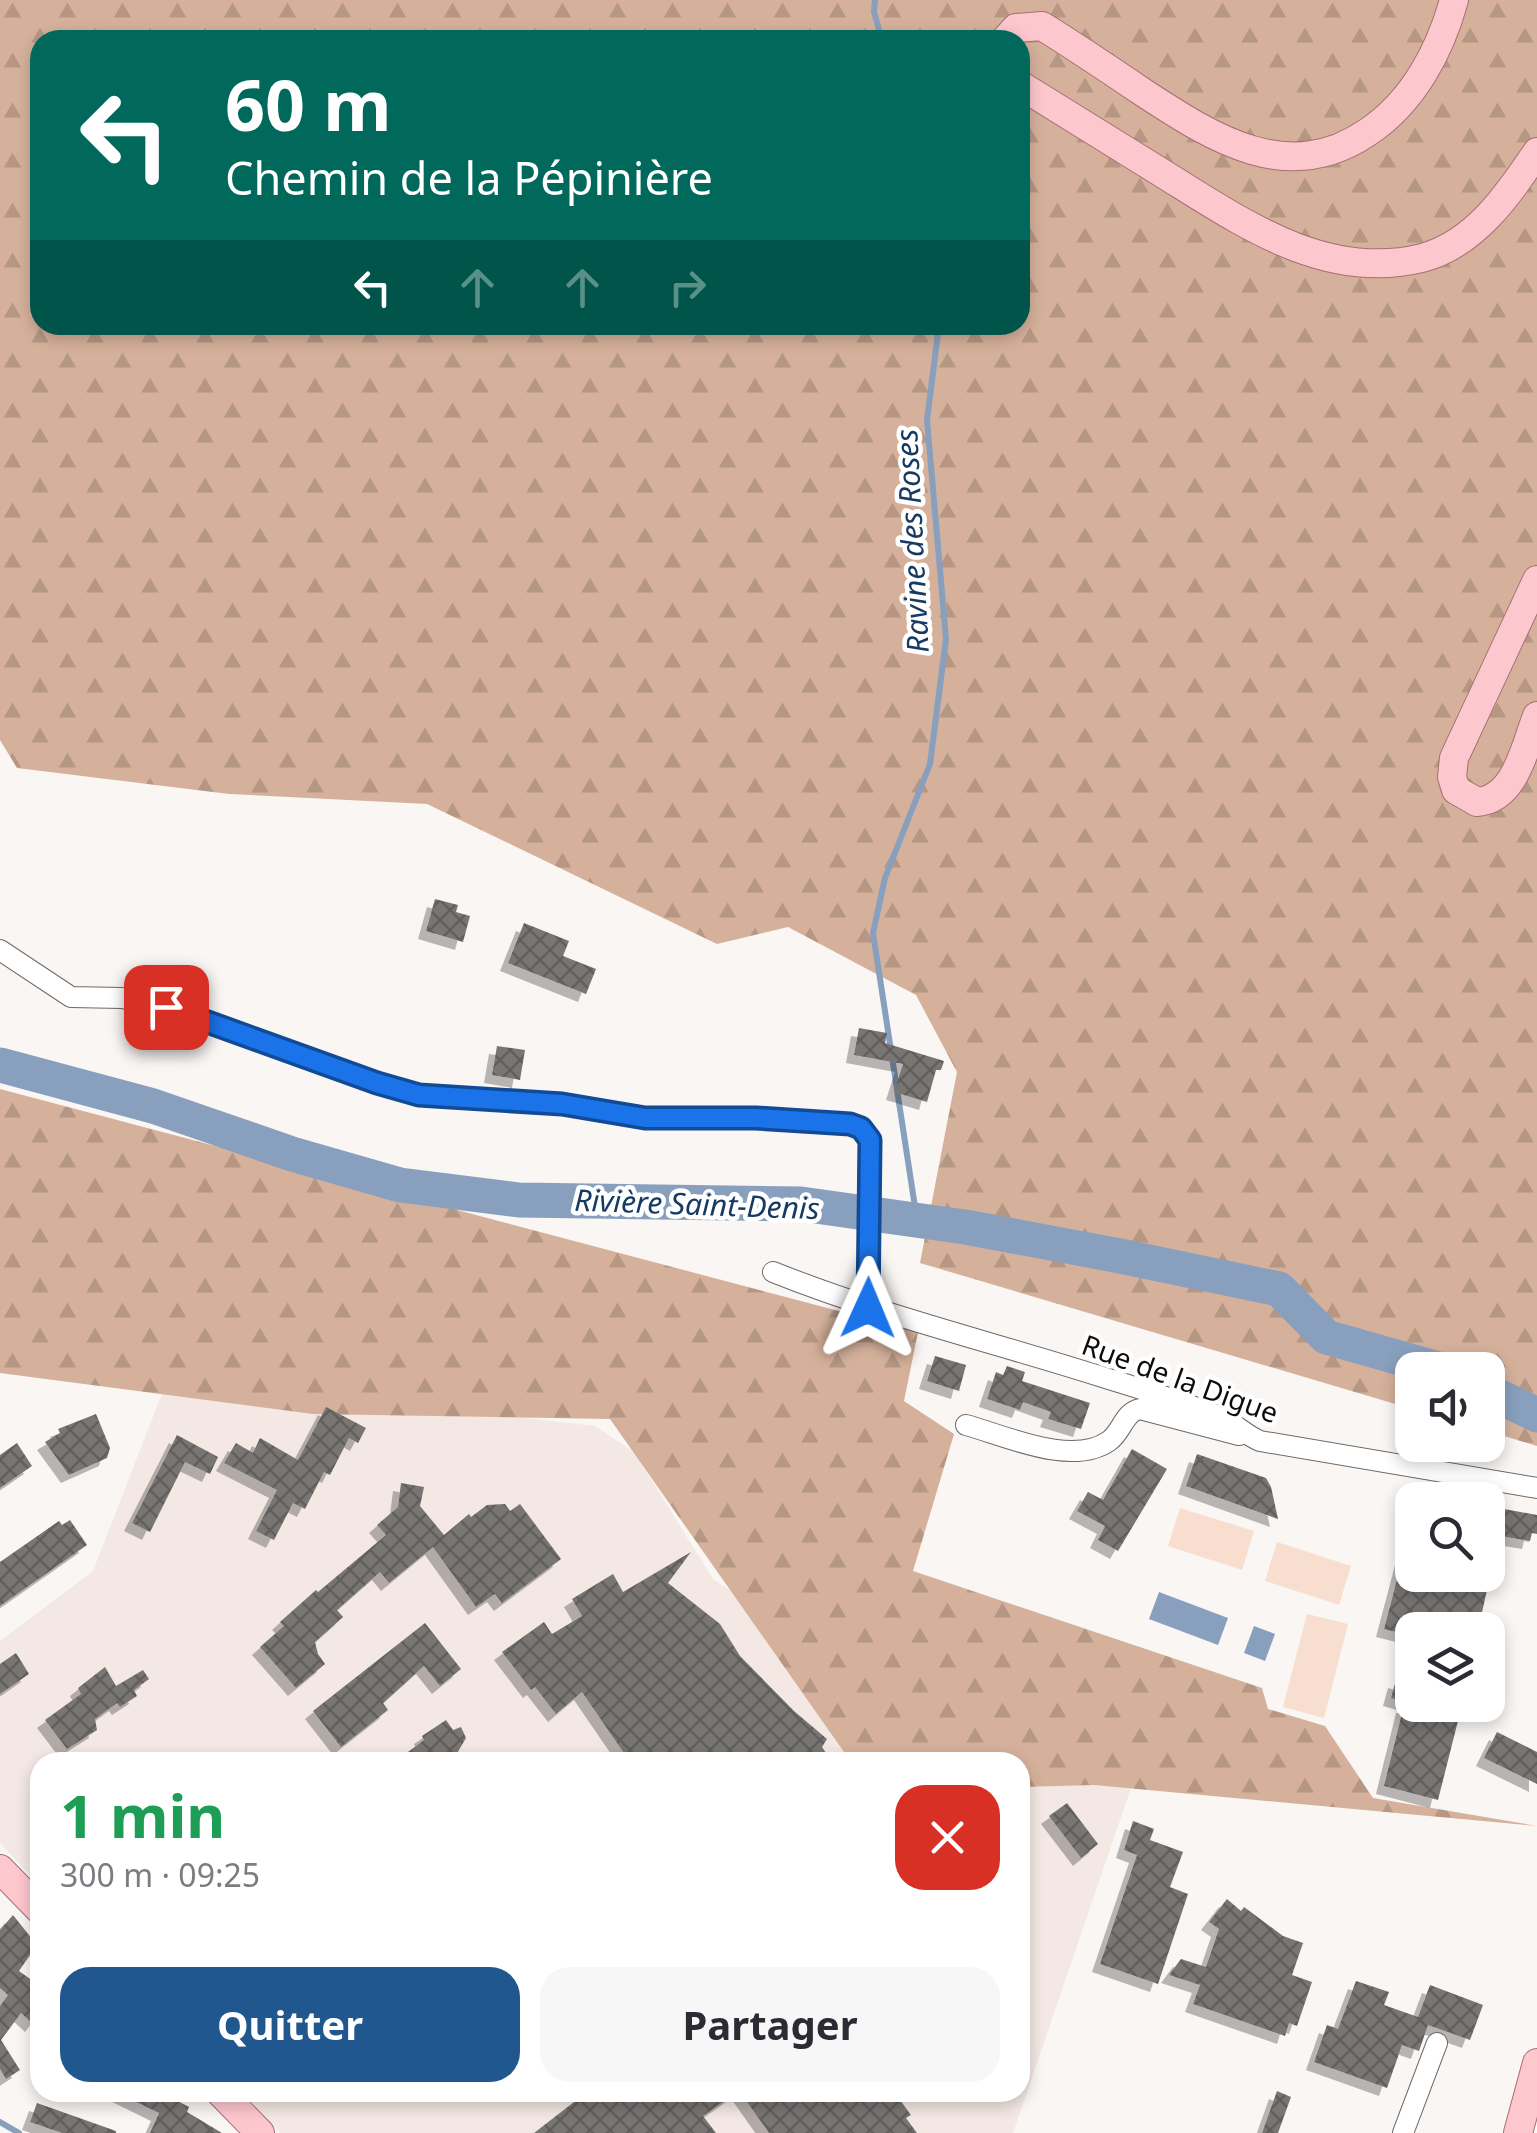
<!DOCTYPE html>
<html lang="fr">
<head>
<meta charset="utf-8">
<style>
	body { margin:0; font-family:"Noto Sans",sans-serif; background:#f7f7f7; color:#2b2b33; height:100vh; display:flex; flex-direction:column; font-size:38px; white-space:nowrap }
	* { box-sizing:border-box; margin:0 }
	p { font-size:32px; color:#7c7c81 }
	.icon { flex:none; width:55px; height:55px; fill:none; stroke:currentColor; stroke-width:2; stroke-linecap:round; stroke-linejoin:round }
	.map { position:relative; flex:1; overflow:hidden }
	.details { position:absolute; left:30px; top:1752px; width:1000px; height:350px; display:flex; flex-direction:column; background:#fff; border-radius:30px; box-shadow:0 5px 15px #0003 }
	.details>* { flex:none }
	.hud { position:absolute; left:30px; top:30px; width:1000px; height:305px; border-radius:30px; box-shadow:0 5px 15px #0003; background:#00695c; color:#fff; overflow:hidden }
	.tools { position:absolute; left:1395px; top:1352px; display:grid; gap:20px }
	.tools a { display:grid; place-items:center; width:110px; height:110px; border-radius:20px; background:#fff; box-shadow:0 5px 15px #0003; font-size:50px }
	.pin { position:absolute; display:grid; place-items:center; width:85px; height:85px; color:#fff; margin:-42px; border-radius:20px; box-shadow:0 5px 15px #0006 }
	.me { position:absolute; width:110px; margin:-55px; rotate:1deg; stroke-linejoin:round; filter:drop-shadow(0 0 8px #0008) }
	.turn { display:flex; align-items:center; gap:35px; height:210px; padding:0 30px; font-size:45px }
	.turn .icon { width:130px; height:130px; stroke-width:2.5 }
	.turn b { display:block; font-size:70px; line-height:85px }
	.lanes { display:flex; align-items:center; height:95px; padding:0 30px; background:#0003; justify-content:center; gap:50px; direction:ltr }
	.lanes .off { opacity:.35 }
	.round { display:grid; place-items:center; flex:none; width:105px; height:105px; border-radius:30px; background:#f7f7f7 }
	.headline { display:flex; align-items:center; justify-content:space-between; height:170px; padding:0 30px }
	h1 { font-size:60px; font-weight:700; line-height:75px; color:#1e9e55 }
	.cta { display:flex; gap:20px; margin-top:auto; padding:20px 30px }
	.cta a { flex:1; height:115px; border-radius:30px; background:#21578f; color:#fff; font-size:40px; font-weight:700; line-height:115px; text-align:center }
	.cta a+a { background:#f7f7f7; color:#2b2b33 }
	.map>svg:first-child { display:block }
</style>
</head>
<body>
<div class="map">
<svg width="1537" height="2133" viewBox="0 0 1537 2133">
	<defs>
		<pattern id="forest-firs" width="22" height="20" patternUnits="userSpaceOnUse" patternTransform="scale(2.5)"><rect width="22" height="20" fill="#d5b19b"/><path d="M5 1l3.5 6h-7zM16 11l3.5 6h-7z" fill="#b69784"/></pattern>
		<pattern id="building-cross-hatch" width="8" height="8" patternUnits="userSpaceOnUse" patternTransform="scale(2.5)"><rect width="8" height="8" fill="#787573"/><path d="M0 0l8 8M0 8l8-8" fill="none" stroke="#615e5d"/></pattern>
		<filter id="shadow"><feDropShadow dx="-8" dy="8" stdDeviation="0" flood-color="#0004"/></filter>
	</defs>
	<rect width="100%" height="100%" fill="#f9f6f4"/>
	<!-- built -->
	<polygon fill="#f3e8e3" points="165,1386 431,1407 595,1426 634,1452 713,1579 951,1740 1132,1785 1013,2133 280,2133 244,2093 1020,2092 1020,1762 40,1762 40,1886 0,1843 0,1641 93,1571"/>
	<!-- green -->
	<g fill="#f7decf">
		<polygon points="1180,1508 1254,1531 1242,1570 1168,1546"/>
		<polygon points="1277,1542 1351,1566 1339,1605 1265,1581"/>
		<polygon points="1307,1614 1348,1624 1324,1718 1283,1707"/>
	</g>
	<!-- forest -->
	<g fill="url(#forest-firs)" fill-rule="evenodd">
		<path d="M0,0h1537v1446l-49,-15v-61h-76v39l-492,-146 37,-191 -41,-77 -128,-68 -71,17 -290,-140 -198,-10 -212,-26 -17,-28zM40,40h980v285h-980z"/>
		<polygon points="0,1089 918,1332 904,1401 954,1434 913,1571 1262,1688 1268,1709 1325,1726 1373,1798 1537,1826 1094,1785 1020,1787 1020,1762 851,1762 610,1419 313,1414 0,1373"/>
	</g>
	<!-- water -->
	<g fill="#88a0be">
		<polygon points="1159,1592 1228,1618 1218,1645 1149,1619"/>
		<polygon points="1254,1626 1275,1634 1265,1661 1244,1653"/>
	</g>
	<g fill="none" stroke-linecap="round" stroke-linejoin="round">
		<!-- stream -->
		<g stroke="#88a0be" stroke-width="6">
			<polyline points="875,0 874,12 882,40"/>
			<polyline points="917,1220 873,933 885,878 930,764 946,639 927,420 939,325"/>
			<polyline points="0,2122 19,2133"/>
		</g>
		<!-- river -->
		<g stroke="#88a0be" stroke-width="35">
			<polyline points="0,1065 153,1106 292,1154 400,1185 519,1200 801,1204 965,1227 1120,1256 1279,1289 1326,1337 1442,1370"/>
			<polyline points="1488,1391 1537,1415"/>
		</g>
	</g>
	<!-- building -->
	<g fill="url(#building-cross-hatch)" filter="url(#shadow)">
		<polygon points="435,899 458,905 456,912 470,916 463,942 426,931"/>
		<polygon points="524,923 569,941 563,956 596,969 586,994 508,963"/>
		<polygon points="859,1028 887,1033 885,1043 944,1061 941,1070 936,1070 927,1102 894,1092 903,1064 854,1055"/>
		<polygon points="497,1046 525,1050 520,1080 492,1075"/>
		<polygon points="935,1356 966,1365 959,1391 927,1381"/>
		<polygon points="1007,1366 1025,1372 1022,1381 1090,1403 1081,1429 1048,1419 1051,1412 1023,1402 1020,1410 987,1399 996,1372 1003,1375"/>
		<polygon points="326,1407 366,1428 358,1443 349,1438 330,1475 324,1472 305,1509 293,1503 274,1540 256,1531 277,1490 224,1463 236,1443 253,1453 260,1438 298,1460"/>
		<polygon points="96,1414 110,1448 107,1458 69,1475 45,1442 60,1433 58,1429"/>
		<polygon points="177,1435 218,1457 210,1474 185,1462 150,1532 132,1523"/>
		<polygon points="17,1443 32,1466 0,1488 0,1455"/>
		<polygon points="1132,1449 1167,1469 1118,1551 1098,1540 1105,1526 1077,1511 1088,1492 1103,1500"/>
		<polygon points="1197,1454 1266,1478 1271,1487 1278,1519 1186,1486"/>
		<polygon points="401,1483 424,1487 420,1506 444,1535 469,1514 471,1517 487,1505 505,1504 510,1511 520,1504 561,1559 502,1603 495,1594 476,1607 433,1547 389,1583 380,1572 337,1610 343,1617 315,1642 318,1654 325,1664 296,1688 260,1647 284,1626 280,1622 316,1590 318,1592 386,1535 377,1525 398,1507"/>
		<polygon points="1488,1506 1537,1515 1537,1534 1532,1533 1530,1541 1488,1534"/>
		<polygon points="70,1520 87,1545 0,1606 0,1562 59,1521 62,1525"/>
		<polygon points="1407,1542 1412,1542 1412,1575 1450,1575 1461,1578 1459,1583 1487,1590 1478,1630 1412,1630 1412,1636 1384,1629"/>
		<polygon points="691,1552 668,1583 720,1624 740,1656 794,1711 827,1739 822,1747 832,1762 665,1762 661,1756 651,1762 630,1762 582,1692 556,1714 535,1687 531,1690 502,1652 544,1622 552,1634 582,1616 572,1599 613,1574 623,1592"/>
		<polygon points="425,1623 461,1669 440,1686 424,1666 383,1703 388,1710 341,1747 313,1711"/>
		<polygon points="16,1653 29,1674 0,1694 0,1664"/>
		<polygon points="105,1667 116,1686 143,1670 149,1679 134,1690 137,1696 120,1707 117,1703 95,1719 97,1730 67,1749 45,1720 81,1694 78,1688"/>
		<polygon points="1396,1680 1412,1684 1412,1704 1391,1698"/>
		<polygon points="1404,1705 1462,1705 1438,1800 1384,1786"/>
		<polygon points="446,1720 453,1730 461,1727 466,1738 452,1762 415,1762 408,1752 424,1740 422,1736"/>
		<polygon points="1497,1732 1537,1752 1537,1784 1484,1758"/>
		<polygon points="1067,1803 1098,1844 1081,1858 1049,1816"/>
		<polygon points="1133,1821 1154,1829 1150,1840 1183,1852 1170,1887 1188,1894 1158,1984 1100,1964 1137,1855 1124,1850"/>
		<polygon points="1227,1899 1241,1911 1244,1907 1283,1936 1303,1943 1292,1975 1312,1982 1297,2026 1289,2023 1285,2036 1193,2004 1200,1985 1169,1975 1181,1959 1206,1967 1219,1929 1209,1922"/>
		<polygon points="13,1915 37,1945 19,1971 40,1986 40,2015 33,2024 21,2013 1,2040 20,2070 6,2079 0,2069 0,2006 8,1995 0,1988 0,1930"/>
		<polygon points="1356,1981 1389,1992 1384,2005 1418,2017 1430,1985 1483,2005 1470,2040 1428,2025 1419,2051 1402,2045 1387,2088 1314,2062 1327,2025 1338,2029"/>
		<polygon points="1277,2091 1291,2097 1278,2133 1262,2133"/>
		<polygon points="116,2092 160,2092 189,2107 187,2112 222,2133 150,2133 159,2113"/>
		<polygon points="587,2092 737,2092 703,2116 716,2133 534,2133"/>
		<polygon points="740,2092 894,2092 911,2115 906,2118 917,2133 769,2133"/>
		<polygon points="37,2103 116,2131 116,2133 62,2133 30,2122"/>
	</g>
	<g fill="none" stroke-linecap="round" stroke-linejoin="round">
		<!-- minor casing -->
		<g stroke="#6d6a68" stroke-width="22">
			<g id="minor">
				<polyline points="0,950 71,997 122,998 166,1007 377,1083 419,1095 561,1104 645,1118 756,1118 850,1124 861,1128 869,1140 868,1308"/>
				<path d="M773,1272c105,42 215,69 323,103 41,13 84,25 124,42 15,6 25,18 40,24l277,47"/>
				<path d="M966,1425c40,11 106,42 143,16 13,-9 15,-29 31,-32l99,26"/>
				<polyline points="1403,2133 1437,2043"/>
			</g>
		</g>
		<!-- major casing -->
		<g stroke="#a76d74" stroke-width="30">
			<g id="major">
				<path d="M1005,40l11,-12 26,-2c34,21 68,44 102,67 69,45 144,94 224,39 45,-30 72,-81 86,-132"/>
				<path d="M1020,85c47,29 95,59 142,88 79,49 163,109 260,85 53,-14 86,-63 115,-106"/>
				<path d="M1537,580l-83,178 -2,19 4,13 21,12c39,-3 48,-56 60,-86"/>
				<polyline points="0,1869 40,1910"/>
				<polyline points="220,2092 260,2133"/>
				<polyline points="1518,2133 1537,2063"/>
			</g>
		</g>
		<!-- minor -->
		<use href="#minor" stroke="#fff" stroke-width="20"/>
		<!-- major -->
		<use href="#major" stroke="#fcc7cd" stroke-width="28"/>
	</g>
	<g fill="none" stroke-linecap="round" stroke-linejoin="round">
		<!-- route casing -->
		<g stroke="#114b97" stroke-width="25">
			<polyline id="route" points="166,1007 377,1083 419,1095 562,1104 645,1118 756,1118 850,1124 861,1128 870,1140 868,1308"/>
		</g>
		<!-- route -->
		<use href="#route" stroke="#1a73e8" stroke-width="18"/>
	</g>
	<g text-anchor="middle" stroke-width="9" stroke-linejoin="round" paint-order="stroke">
		<!-- street labels -->
		<g font-size="28" fill="#0d0c0b" stroke="#fff">
			<text transform="translate(1180 1379) rotate(20)" y="10">Rue de la Digue</text>
		</g>
		<!-- water labels -->
		<g font-size="30" font-style="italic" fill="#173a63" stroke="#fff">
			<text transform="translate(913 541) rotate(-93)" y="10">Ravine des Roses</text>
			<text transform="translate(697 1205) rotate(2)" y="10">Rivière Saint-Denis</text>
		</g>
	</g>
</svg>
<div class="tools">
<a><svg class="icon" aria-label="sound" viewBox="0 0 24 24"><path d="M4 9h4l5-4v14l-5-4H4zM17 9q2 3 0 6"/></svg></a>
<a><svg class="icon" aria-label="search" viewBox="0 0 24 24"><circle cx="10" cy="10" r="6"/><path d="M15 15l6 6"/></svg></a>
<a><svg class="icon" aria-label="layers" viewBox="0 0 24 24"><path d="M12 4l9 5-9 5-9-5zM3 14l9 5 9-5"/></svg></a>
</div>
<div class="pin" style="left:166px;top:1007px;background:#d93025"><svg class="icon" aria-label="arrive" viewBox="0 0 24 24"><path d="M6 21V4h12l-3 4 3 4H6"/></svg></div>
<svg class="me" style="left:868px;top:1308px" viewBox="-20 -20 40 40"><path d="M0-17L14 15 0 8-14 15z" fill="#1a73e8" stroke="#fff" stroke-width="4"/></svg>
<div class="hud">
<div class="turn"><svg class="icon" aria-label="left" viewBox="0 0 24 24"><path d="M17 20v-9H6M10 6l-5 5 5 5"/></svg><div><b>60 m</b>Chemin de la Pépinière</div></div>
<div class="lanes"><svg class="icon" aria-label="left" viewBox="0 0 24 24"><path d="M17 20v-9H6M10 6l-5 5 5 5"/></svg><svg class="icon off" aria-label="ahead" viewBox="0 0 24 24"><path d="M12 20V5M6 11l6-6 6 6"/></svg><svg class="icon off" aria-label="ahead" viewBox="0 0 24 24"><path d="M12 20V5M6 11l6-6 6 6"/></svg><svg class="icon off" aria-label="right" viewBox="0 0 24 24"><path d="M7 20v-9h11M14 6l5 5-5 5"/></svg></div>
</div>
<section class="details">
<div class="headline"><div><h1>1 min</h1><p>300 m · 09:25</p></div><a class="round" style="background:#d93025;color:#fff"><svg class="icon" aria-label="close" viewBox="0 0 24 24"><path d="M6 6l12 12M18 6L6 18"/></svg></a></div>
<div class="cta"><a>Quitter</a><a>Partager</a></div>
</section>
</div>
</body>
</html>
